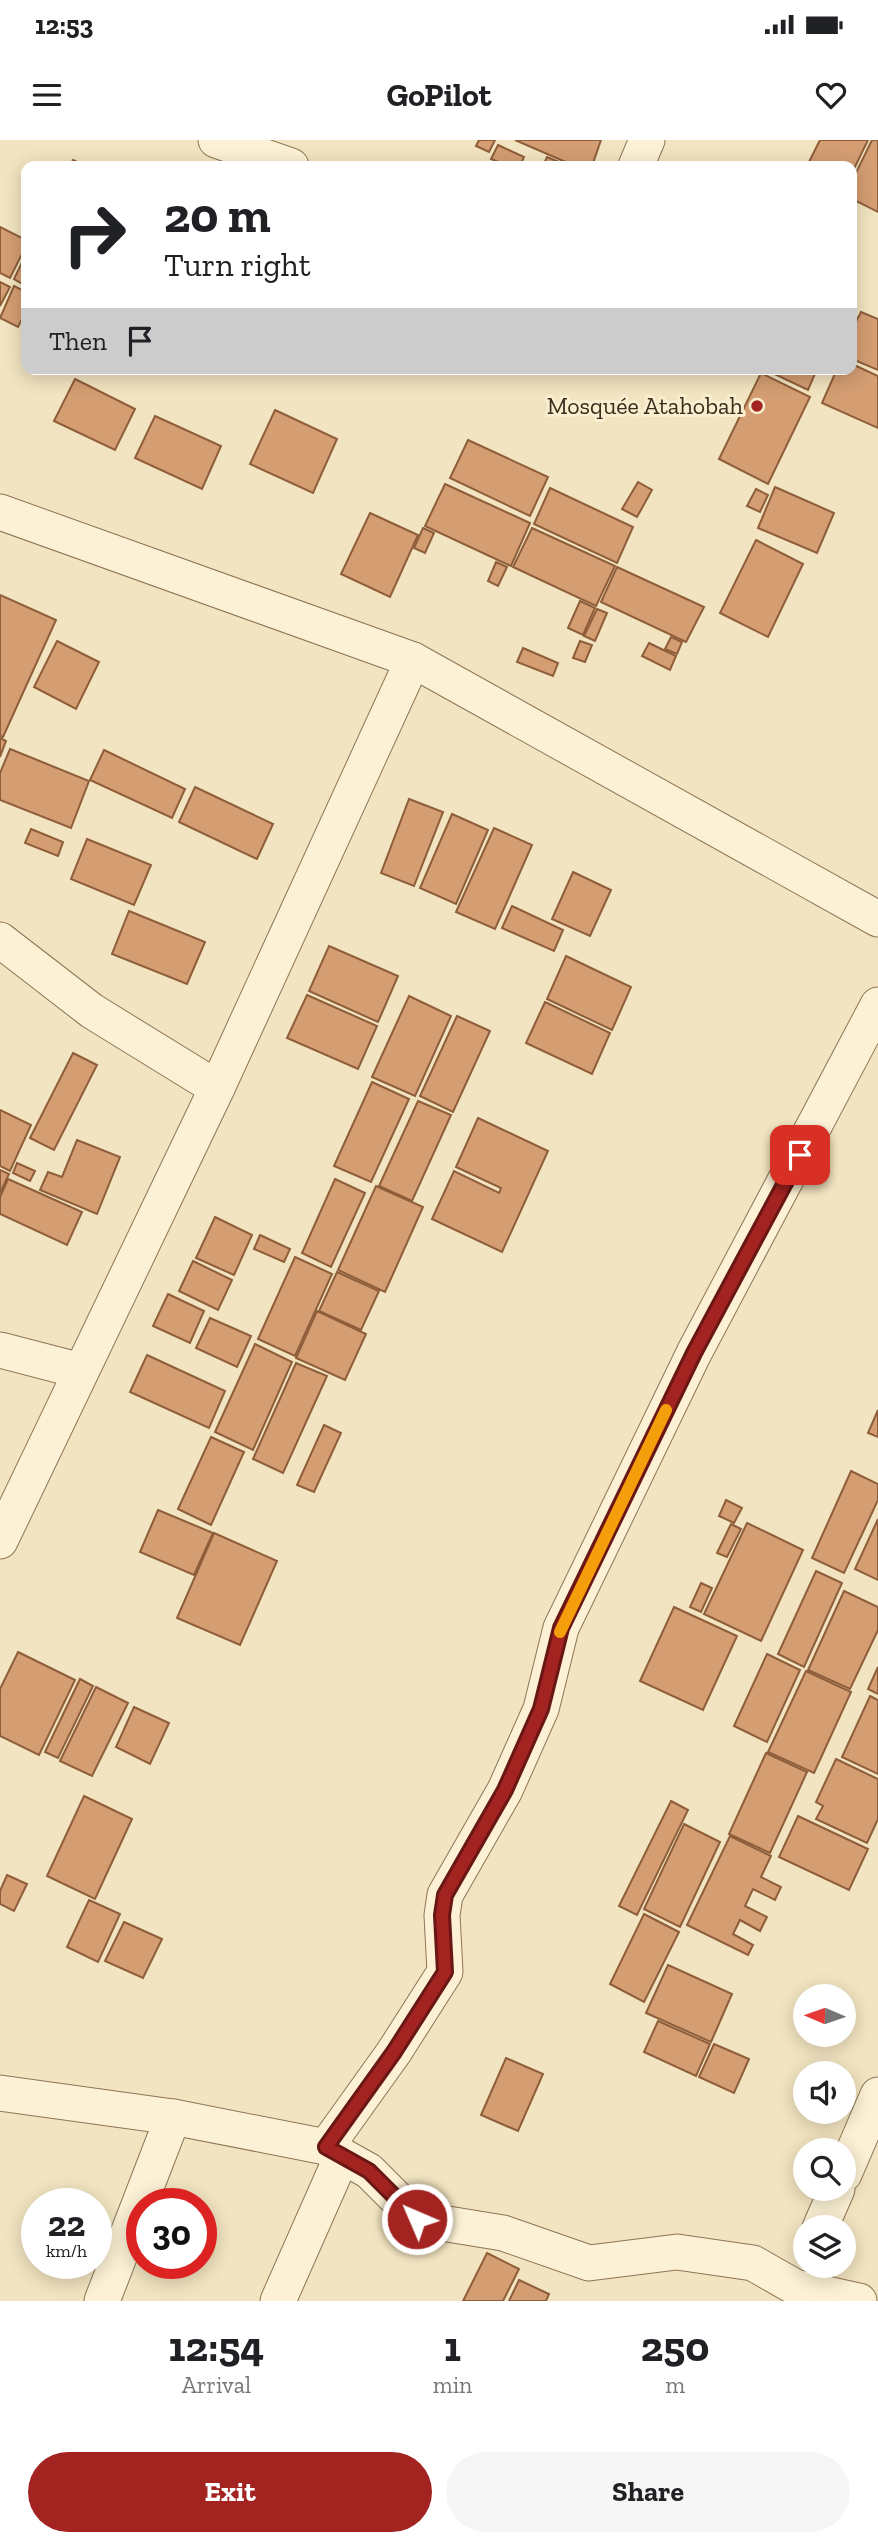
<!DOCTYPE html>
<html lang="en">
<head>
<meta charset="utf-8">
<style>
	body { margin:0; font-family:"Zilla Slab",serif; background:#f6f6f6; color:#202124; height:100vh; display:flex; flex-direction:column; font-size:26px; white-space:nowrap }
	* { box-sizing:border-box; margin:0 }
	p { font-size:23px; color:#757577 }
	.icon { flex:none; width:38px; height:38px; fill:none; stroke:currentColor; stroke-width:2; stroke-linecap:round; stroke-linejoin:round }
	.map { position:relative; height:2161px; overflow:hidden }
	.panel { display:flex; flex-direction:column; background:#fff; flex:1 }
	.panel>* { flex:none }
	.top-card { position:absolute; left:21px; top:21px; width:836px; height:214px; border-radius:14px; box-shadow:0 4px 18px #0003; background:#fff; color:#202124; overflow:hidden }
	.needle { width:46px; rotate:272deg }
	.fabs { position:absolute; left:793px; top:1844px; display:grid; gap:14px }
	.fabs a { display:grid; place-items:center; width:63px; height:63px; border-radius:50%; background:#fff; box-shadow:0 4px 18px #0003; font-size:35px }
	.speed { position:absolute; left:21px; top:2048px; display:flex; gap:14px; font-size:35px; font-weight:700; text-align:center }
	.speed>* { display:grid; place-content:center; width:91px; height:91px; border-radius:50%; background:#fff; box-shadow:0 4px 18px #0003; line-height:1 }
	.speed small { font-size:18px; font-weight:400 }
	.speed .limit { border:10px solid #d22; background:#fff; color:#111 }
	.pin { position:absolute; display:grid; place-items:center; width:60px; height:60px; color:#fff; margin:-30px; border-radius:14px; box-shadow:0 4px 10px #0006 }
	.me { position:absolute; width:77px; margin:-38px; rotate:315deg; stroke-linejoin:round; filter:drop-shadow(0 0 5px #0008) }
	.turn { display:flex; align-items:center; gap:24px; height:147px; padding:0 28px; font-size:32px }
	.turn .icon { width:91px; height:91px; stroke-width:2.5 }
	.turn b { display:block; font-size:49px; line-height:60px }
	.then { display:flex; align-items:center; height:66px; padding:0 28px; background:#0003; gap:14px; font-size:26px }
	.eta { display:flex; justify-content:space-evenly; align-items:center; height:119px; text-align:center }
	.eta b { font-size:42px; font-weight:700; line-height:49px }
	.action { display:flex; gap:14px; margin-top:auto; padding:14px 28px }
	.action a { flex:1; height:80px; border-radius:42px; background:#a22320; color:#fff; font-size:28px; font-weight:700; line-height:80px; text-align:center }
	.action a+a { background:#f6f6f6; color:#202124 }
	.status { display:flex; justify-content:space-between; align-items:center; height:49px; padding:0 35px; background:#fff; direction:ltr }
	.status svg { height:19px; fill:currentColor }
	header { display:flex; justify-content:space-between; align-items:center; height:91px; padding:0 28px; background:#fff; font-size:32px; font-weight:700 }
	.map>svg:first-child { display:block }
</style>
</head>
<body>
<div class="status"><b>12:53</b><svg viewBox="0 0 49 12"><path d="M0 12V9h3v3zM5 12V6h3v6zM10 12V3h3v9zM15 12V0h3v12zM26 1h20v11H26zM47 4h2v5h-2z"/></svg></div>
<header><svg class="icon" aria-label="menu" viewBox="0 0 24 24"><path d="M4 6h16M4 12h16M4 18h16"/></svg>GoPilot<svg class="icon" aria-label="heart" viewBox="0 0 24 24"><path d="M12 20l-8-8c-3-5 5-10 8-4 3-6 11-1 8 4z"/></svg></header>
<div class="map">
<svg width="878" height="2161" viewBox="0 0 878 2161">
	<rect width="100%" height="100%" fill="#f2e4c0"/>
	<!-- building -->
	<g fill="#d49d72" stroke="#8e5d39" stroke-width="2">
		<polygon points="479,0 495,0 489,12 476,6"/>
		<polygon points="515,0 601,0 592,26 575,26"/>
		<polygon points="820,0 868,0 852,33 852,26 807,26"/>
		<polygon points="872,0 878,0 878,72 852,59 852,41"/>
		<polygon points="498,5 524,17 520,26 508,26 491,19"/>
		<polygon points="547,17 566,25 566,26 543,26"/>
		<polygon points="73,20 85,26 70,26"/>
		<polygon points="0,87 26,100 26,106 10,138 0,133"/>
		<polygon points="26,114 26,146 14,139"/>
		<polygon points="0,142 10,147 0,166"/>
		<polygon points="14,146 26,152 26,171 18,187 0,178"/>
		<polygon points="861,172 878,179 878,230 852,219 852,189"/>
		<polygon points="852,224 878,236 878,288 822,263 837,229 852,229"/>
		<polygon points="764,229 817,229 808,250"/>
		<polygon points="761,233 810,257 768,344 719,319"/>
		<polygon points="75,239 135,269 115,310 54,281"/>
		<polygon points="275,270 337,299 313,353 250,324"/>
		<polygon points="155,276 221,306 202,349 135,318"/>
		<polygon points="468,300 548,337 530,376 450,338"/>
		<polygon points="638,342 652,350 637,377 622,369"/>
		<polygon points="445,344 530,383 511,426 425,386"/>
		<polygon points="775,347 834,373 817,413 758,388"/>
		<polygon points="550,348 633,387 617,423 534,384"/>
		<polygon points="756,349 768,355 760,372 747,366"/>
		<polygon points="370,373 418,395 390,457 341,434"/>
		<polygon points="423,388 434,393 425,413 414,408"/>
		<polygon points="532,388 615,426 596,466 513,427"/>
		<polygon points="756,400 803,424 768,497 720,473"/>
		<polygon points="496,422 507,427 498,446 488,441"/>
		<polygon points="617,427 704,467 686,502 601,462"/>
		<polygon points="0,455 56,480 3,597 0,596"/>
		<polygon points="580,461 595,468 583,495 568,488"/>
		<polygon points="597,469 607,473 595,501 584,496"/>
		<polygon points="671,497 682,502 677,514 665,509"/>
		<polygon points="57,501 99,522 76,569 34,547"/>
		<polygon points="580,501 592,505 585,522 573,518"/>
		<polygon points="649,503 676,516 670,530 642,516"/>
		<polygon points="523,508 558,523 553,536 517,522"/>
		<polygon points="0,598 6,601 0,617"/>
		<polygon points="10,609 89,641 71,688 0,660 0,633"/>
		<polygon points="104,610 185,649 172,678 90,640"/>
		<polygon points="195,647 273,684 257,719 179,682"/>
		<polygon points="409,659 443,672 414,746 381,733"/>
		<polygon points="452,674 488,690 456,764 420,748"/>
		<polygon points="494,688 532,705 495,789 456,772"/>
		<polygon points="31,689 63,702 58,716 25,703"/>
		<polygon points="87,699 151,725 134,765 71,739"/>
		<polygon points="573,732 611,750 590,796 552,779"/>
		<polygon points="512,766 563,790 554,811 502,788"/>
		<polygon points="129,771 205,802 187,844 112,814"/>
		<polygon points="329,806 398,836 378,882 309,851"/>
		<polygon points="566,816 631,847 612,890 547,859"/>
		<polygon points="307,855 377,886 358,929 287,898"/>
		<polygon points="409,856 451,876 415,956 372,937"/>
		<polygon points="545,862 610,893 592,934 526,903"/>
		<polygon points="457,876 490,891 453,972 420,956"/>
		<polygon points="73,913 97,925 54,1010 30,998"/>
		<polygon points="372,942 409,959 371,1042 334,1026"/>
		<polygon points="418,961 451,975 412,1061 379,1046"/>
		<polygon points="0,970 31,985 10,1031 0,1026"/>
		<polygon points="478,978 548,1011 502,1112 432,1079 454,1031 499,1053 501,1048 456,1027"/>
		<polygon points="77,1000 120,1017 97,1074 40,1050 48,1032 62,1037"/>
		<polygon points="17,1023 35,1031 30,1041 13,1033"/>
		<polygon points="0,1030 9,1034 0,1053"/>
		<polygon points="8,1039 82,1072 67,1105 0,1074 0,1057"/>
		<polygon points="335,1039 365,1053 331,1127 302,1113"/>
		<polygon points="376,1046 423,1067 385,1152 338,1130"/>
		<polygon points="215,1077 252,1095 234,1135 196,1118"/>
		<polygon points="260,1095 290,1109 284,1122 254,1109"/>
		<polygon points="295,1117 332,1134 295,1216 258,1199"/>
		<polygon points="193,1121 232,1140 218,1170 179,1151"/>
		<polygon points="337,1132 379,1151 361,1190 319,1171"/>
		<polygon points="168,1154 204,1171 190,1203 153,1186"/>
		<polygon points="317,1171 366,1194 345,1240 296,1218"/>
		<polygon points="210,1178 251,1196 237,1227 196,1208"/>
		<polygon points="255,1204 292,1222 253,1310 215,1292"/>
		<polygon points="147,1215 225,1251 209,1288 130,1252"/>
		<polygon points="296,1223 327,1236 283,1333 253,1319"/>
		<polygon points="878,1270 878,1297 868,1293"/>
		<polygon points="324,1285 341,1293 314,1352 297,1345"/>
		<polygon points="211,1297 244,1312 211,1385 178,1369"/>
		<polygon points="851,1331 878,1344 878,1360 844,1433 812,1418"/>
		<polygon points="726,1360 742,1368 734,1383 719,1376"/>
		<polygon points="158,1370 213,1393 194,1435 140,1412"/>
		<polygon points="878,1379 878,1440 855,1429"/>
		<polygon points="747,1383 803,1410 761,1501 704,1474"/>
		<polygon points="731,1384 741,1389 727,1417 717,1413"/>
		<polygon points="214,1393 277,1421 240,1505 177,1478"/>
		<polygon points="816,1431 842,1443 804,1527 778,1514"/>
		<polygon points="701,1443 712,1448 701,1472 690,1467"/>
		<polygon points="844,1451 878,1467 878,1490 850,1549 808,1530"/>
		<polygon points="674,1467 737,1496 703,1570 640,1541"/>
		<polygon points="18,1512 75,1540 39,1615 0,1596 0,1549"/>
		<polygon points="767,1514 800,1530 767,1602 734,1586"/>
		<polygon points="878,1527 878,1554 868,1549"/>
		<polygon points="806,1531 851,1552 814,1633 768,1612"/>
		<polygon points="80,1539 93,1546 58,1618 45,1612"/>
		<polygon points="96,1547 128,1563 92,1636 60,1621"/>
		<polygon points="870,1556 878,1560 878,1634 842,1617"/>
		<polygon points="134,1567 169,1583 150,1624 116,1607"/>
		<polygon points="766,1613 807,1632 770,1713 729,1694"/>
		<polygon points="836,1619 878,1639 878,1679 867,1703 816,1679 823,1666 816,1662"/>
		<polygon points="84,1656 132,1679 95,1759 47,1736"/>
		<polygon points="671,1661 688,1670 637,1775 619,1766"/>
		<polygon points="798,1676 868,1709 849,1750 779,1717"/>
		<polygon points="684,1684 720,1702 680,1787 644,1769"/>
		<polygon points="730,1696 771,1716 761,1737 781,1747 775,1760 753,1749 745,1766 767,1777 760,1791 740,1780 733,1794 753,1805 748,1815 687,1785"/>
		<polygon points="7,1735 27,1744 14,1771 0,1764 0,1751"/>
		<polygon points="89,1760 120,1774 98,1822 67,1807"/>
		<polygon points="644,1774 679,1792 644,1862 610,1844"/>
		<polygon points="124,1782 162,1799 143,1838 105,1821"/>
		<polygon points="668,1825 732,1854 711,1902 646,1873"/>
		<polygon points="658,1881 710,1904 696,1936 644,1912"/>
		<polygon points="714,1904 749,1919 734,1953 699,1937"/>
		<polygon points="506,1918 543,1934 518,1991 481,1975"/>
		<polygon points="487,2113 519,2129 503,2161 463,2161"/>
		<polygon points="519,2140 549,2154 546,2161 509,2161"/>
	</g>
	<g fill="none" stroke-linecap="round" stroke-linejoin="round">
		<!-- minor casing -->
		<g stroke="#8d7556" stroke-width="37">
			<g id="minor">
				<polyline points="216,0 291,26"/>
				<polyline points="636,26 647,0"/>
				<polyline points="0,372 413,520 878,779"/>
				<polyline points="0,800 92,871 217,948"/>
				<polyline points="0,1210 81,1231"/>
				<polyline points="0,1401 217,948 413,520"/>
				<polyline points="0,1953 173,1977 326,2007 369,2031 417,2079 503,2093 589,2123 677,2112 753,2123 795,2147 859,2161"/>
				<polyline points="326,2007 394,1912 445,1832 442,1775 445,1755 505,1650 541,1569 561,1488 694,1213 878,865"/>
				<polyline points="844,2034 878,1955"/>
				<polyline points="820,2088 837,2049"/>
				<polyline points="102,2161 173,1977"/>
				<polyline points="278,2161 342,2016"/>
			</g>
		</g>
		<!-- minor -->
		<use href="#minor" stroke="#fcf1d4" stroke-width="35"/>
	</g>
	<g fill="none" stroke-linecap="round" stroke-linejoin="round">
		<!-- route casing -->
		<g stroke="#691715" stroke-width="18">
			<polyline id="route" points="417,2079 369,2031 326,2007 394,1912 445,1832 442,1775 445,1755 505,1650 541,1569 561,1488 694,1213 800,1015"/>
		</g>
		<!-- route -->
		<use href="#route" stroke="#a22320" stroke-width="12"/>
		<!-- slow -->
		<polyline stroke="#f59e0b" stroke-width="12" points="560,1492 666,1270"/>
	</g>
	<!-- markers -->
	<circle fill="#a22320" stroke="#f9eed0" stroke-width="2.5" cx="757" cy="266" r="7"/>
	<g text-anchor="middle" stroke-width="6" stroke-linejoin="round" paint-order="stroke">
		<!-- poi labels -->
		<g font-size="24" fill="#3b2c1c" stroke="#f9eed0" text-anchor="end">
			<text x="743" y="274">Mosquée Atahobah</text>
		</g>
	</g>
</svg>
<div class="fabs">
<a><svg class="needle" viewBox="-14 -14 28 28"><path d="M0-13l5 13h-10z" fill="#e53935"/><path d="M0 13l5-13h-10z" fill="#757577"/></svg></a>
<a><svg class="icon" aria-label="sound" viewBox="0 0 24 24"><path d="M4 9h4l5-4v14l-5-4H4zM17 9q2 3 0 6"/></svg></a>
<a><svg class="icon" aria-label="search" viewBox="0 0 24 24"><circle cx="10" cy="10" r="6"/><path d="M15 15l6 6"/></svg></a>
<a><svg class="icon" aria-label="layers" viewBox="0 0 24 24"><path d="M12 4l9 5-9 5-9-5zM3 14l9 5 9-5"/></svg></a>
</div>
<div class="speed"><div>22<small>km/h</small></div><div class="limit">30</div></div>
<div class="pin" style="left:800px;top:1015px;background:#d93025"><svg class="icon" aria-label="arrive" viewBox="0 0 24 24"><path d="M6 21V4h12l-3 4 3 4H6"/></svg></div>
<svg class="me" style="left:417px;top:2079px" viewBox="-20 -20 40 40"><circle r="17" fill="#a22320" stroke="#fff" stroke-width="3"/><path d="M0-11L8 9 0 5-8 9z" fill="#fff"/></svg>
<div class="top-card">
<div class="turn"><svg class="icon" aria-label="right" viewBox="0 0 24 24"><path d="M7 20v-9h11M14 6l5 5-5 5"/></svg><div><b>20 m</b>Turn right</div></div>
<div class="then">Then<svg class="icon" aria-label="arrive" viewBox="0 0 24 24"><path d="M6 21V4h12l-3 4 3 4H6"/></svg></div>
</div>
</div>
<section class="panel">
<div class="eta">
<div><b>12:54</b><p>Arrival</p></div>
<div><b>1</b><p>min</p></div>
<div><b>250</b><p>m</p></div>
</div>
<div class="action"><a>Exit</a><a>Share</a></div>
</section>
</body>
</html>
